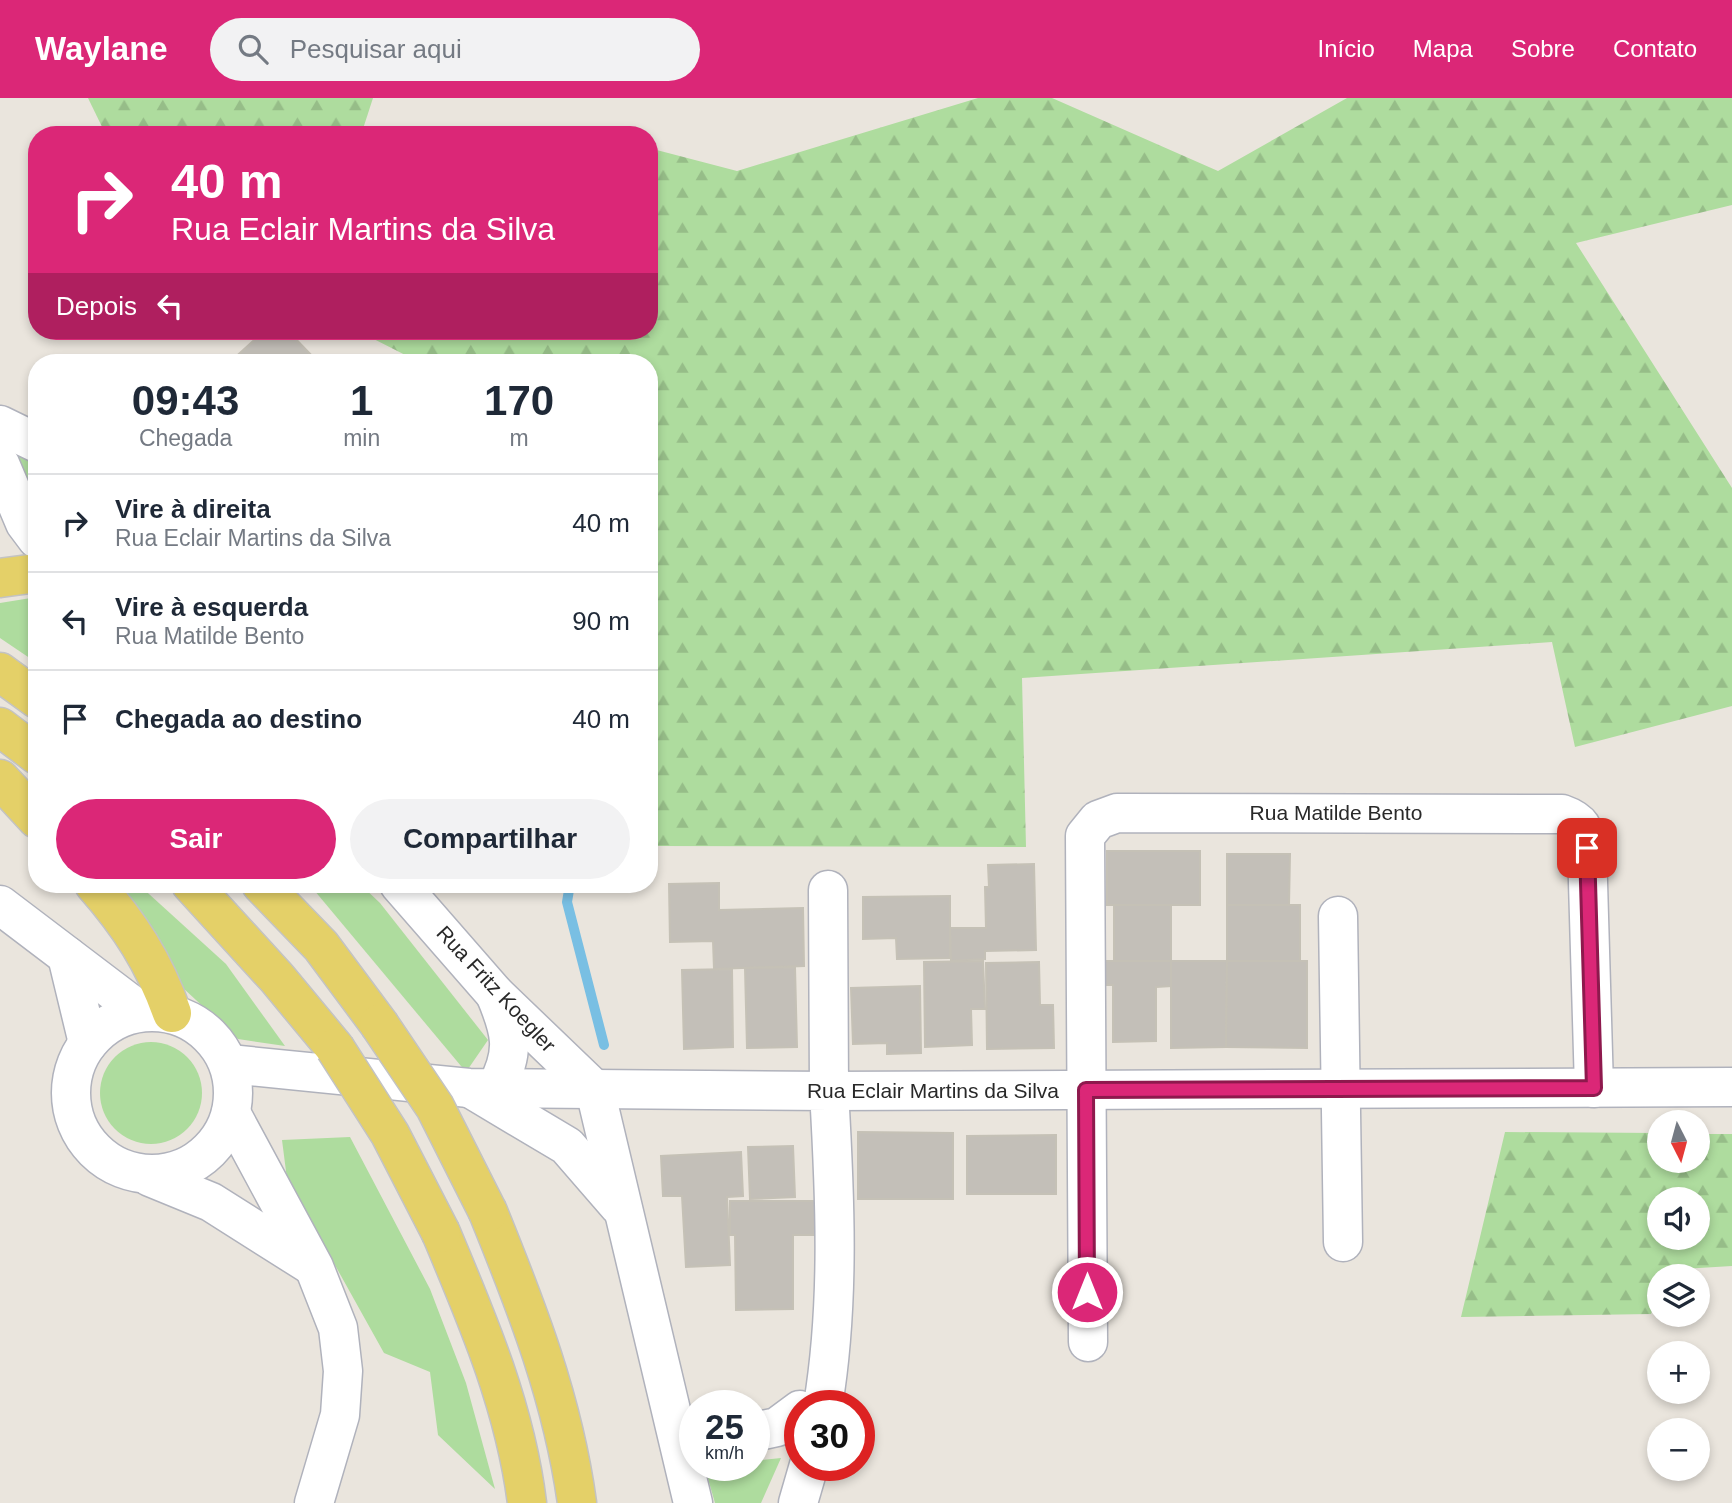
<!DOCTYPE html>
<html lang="pt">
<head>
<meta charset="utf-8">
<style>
	body { margin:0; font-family:Arial,sans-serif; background:#f2f2f3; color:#1f2937; height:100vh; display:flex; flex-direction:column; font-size:26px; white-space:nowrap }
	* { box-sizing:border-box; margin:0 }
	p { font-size:23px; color:#747a83 }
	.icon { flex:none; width:38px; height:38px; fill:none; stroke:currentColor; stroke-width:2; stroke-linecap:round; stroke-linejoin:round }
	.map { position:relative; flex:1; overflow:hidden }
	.sheet { position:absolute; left:28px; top:256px; width:630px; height:539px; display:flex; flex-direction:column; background:#fff; border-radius:28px; box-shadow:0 4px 10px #0003 }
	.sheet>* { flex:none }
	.hud { position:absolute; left:28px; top:28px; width:630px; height:214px; border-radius:28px; box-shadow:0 4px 10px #0003; background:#db2777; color:#fff; overflow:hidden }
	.needle { width:46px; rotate:174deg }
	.controls { position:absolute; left:1647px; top:1012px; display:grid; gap:14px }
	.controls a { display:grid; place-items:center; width:63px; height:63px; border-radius:50%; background:#fff; box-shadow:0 4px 10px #0003; font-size:35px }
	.speed { position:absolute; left:679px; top:1292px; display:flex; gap:14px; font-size:35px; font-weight:700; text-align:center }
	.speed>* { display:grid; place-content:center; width:91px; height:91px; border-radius:50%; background:#fff; box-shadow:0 4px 10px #0003; line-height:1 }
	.speed small { font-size:18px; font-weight:400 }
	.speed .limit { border:10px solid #d22; background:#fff; color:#111 }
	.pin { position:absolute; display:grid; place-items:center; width:60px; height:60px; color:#fff; margin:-30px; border-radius:14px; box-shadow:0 4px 10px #0006 }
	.me { position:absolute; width:77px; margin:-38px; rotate:0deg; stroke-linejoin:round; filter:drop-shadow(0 0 5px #0008) }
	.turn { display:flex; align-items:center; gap:24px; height:147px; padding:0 28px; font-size:32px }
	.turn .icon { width:91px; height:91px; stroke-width:2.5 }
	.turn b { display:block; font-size:49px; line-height:60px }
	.then { display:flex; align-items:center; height:66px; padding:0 28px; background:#0003; gap:14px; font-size:26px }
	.eta { display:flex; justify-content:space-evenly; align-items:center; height:119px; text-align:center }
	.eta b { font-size:42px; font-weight:700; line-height:49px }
	.button { display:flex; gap:14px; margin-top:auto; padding:14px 28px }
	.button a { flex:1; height:80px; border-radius:42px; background:#db2777; color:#fff; font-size:28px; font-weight:700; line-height:80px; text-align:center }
	.button a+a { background:#f2f2f3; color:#1f2937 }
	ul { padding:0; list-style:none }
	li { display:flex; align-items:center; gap:21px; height:98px; padding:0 28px; border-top:2px solid #e0e1e3 }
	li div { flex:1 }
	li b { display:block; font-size:26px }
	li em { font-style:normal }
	header { display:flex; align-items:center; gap:42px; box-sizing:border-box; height:98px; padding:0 35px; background:#db2777; color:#fff }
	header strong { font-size:33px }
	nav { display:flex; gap:38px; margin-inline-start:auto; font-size:24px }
	.search { width:490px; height:63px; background:#f2f2f3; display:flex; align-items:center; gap:18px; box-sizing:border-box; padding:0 24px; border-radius:38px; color:#747a83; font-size:26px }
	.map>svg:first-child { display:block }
</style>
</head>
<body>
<header>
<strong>Waylane</strong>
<div class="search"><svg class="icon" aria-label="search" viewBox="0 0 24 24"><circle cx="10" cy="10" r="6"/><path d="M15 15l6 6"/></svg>Pesquisar aqui</div>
<nav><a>Início</a><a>Mapa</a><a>Sobre</a><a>Contato</a></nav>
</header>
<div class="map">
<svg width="1732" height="1405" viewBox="0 0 1732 1405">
	<defs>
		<pattern id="forest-firs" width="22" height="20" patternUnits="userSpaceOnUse" patternTransform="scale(1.75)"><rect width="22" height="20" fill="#aedc9e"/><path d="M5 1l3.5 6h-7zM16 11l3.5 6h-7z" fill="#96bd88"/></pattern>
	</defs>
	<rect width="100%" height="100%" fill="#eae5dd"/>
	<!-- grass -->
	<g fill="#aedc9e">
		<polygon points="14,350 37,362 37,418 24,396"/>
		<polygon points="37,499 37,565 0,540 0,505"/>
		<polygon points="116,786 138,786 226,866 285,948 238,941 169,877"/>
		<polygon points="309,786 360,786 380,805 488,942 466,974"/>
		<circle cx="151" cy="995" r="51"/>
		<polygon points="350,1039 430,1191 466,1285 495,1391 438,1337 430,1274 384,1255 287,1081 282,1042"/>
		<polygon points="781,1360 761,1405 715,1405 704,1367 754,1367 754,1363"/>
	</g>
	<!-- forest -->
	<g fill="url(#forest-firs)" fill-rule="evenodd">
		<polygon points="88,0 373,0 361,37 106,37"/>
		<polygon points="978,0 1052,0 1218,73 1347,0 1732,0 1732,107 1576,145 1732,390 1732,608 1575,649 1552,544 1022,580 1026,749 649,748 649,264 419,264 358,233 649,233 649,50 737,73"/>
		<path d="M1505,1034l154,1v27h39v-26h34v132l-66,4 -2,6h-5v15l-8,23 -190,3zM1659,1101h39v38h-39z"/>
	</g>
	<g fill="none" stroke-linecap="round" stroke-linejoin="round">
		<!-- stream -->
		<polyline stroke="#79bfe3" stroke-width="10" points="570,786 567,804 604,947"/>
	</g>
	<!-- building -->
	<g fill="#c3bfb8" stroke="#c5c1b6" stroke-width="2">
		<polygon points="264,233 288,233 318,264 230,264"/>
		<rect x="1107" y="753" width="93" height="54"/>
		<polygon points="1227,756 1290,756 1289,807 1227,807"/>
		<polygon points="1034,766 1036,852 985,853 985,861 951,863 950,830 986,830 985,789 989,789 988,767"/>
		<polygon points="719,785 719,812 803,810 804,868 714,871 713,843 670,844 669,786"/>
		<polygon points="950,798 950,860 897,861 896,840 863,841 863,799"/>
		<rect x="1114" y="807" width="57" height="56"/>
		<rect x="1227" y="807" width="73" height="56"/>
		<polygon points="983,863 985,911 971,911 972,947 925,949 924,864"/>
		<polygon points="1100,863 1171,863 1171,888 1156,889 1156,943 1113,944 1113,887 1100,887"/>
		<polygon points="1171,863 1227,863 1226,949 1171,950"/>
		<polygon points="1227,863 1307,863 1307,950 1226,949"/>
		<polygon points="1039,864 1040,907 1053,907 1054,950 987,951 986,865"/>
		<polygon points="795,869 797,949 747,950 745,870"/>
		<polygon points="732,871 733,949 684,951 682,872"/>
		<polygon points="920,888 921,955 887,956 887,945 853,946 851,890"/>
		<polygon points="858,1034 953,1035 953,1101 858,1101"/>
		<polygon points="1056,1037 1056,1096 967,1096 967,1038"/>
		<polygon points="793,1048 795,1099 750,1101 748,1049"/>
		<polygon points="741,1054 743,1098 727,1099 730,1167 686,1169 682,1098 663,1098 661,1058"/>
		<polygon points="730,1103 815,1103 815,1137 793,1137 793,1211 736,1212 735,1137 730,1137"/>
	</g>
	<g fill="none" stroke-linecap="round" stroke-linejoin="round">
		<!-- minor casing -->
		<g stroke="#b0b2bc" stroke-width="41">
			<g id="minor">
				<polyline points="828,792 829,993 1732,989"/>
				<polyline points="0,807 141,914"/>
				<polyline points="1338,818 1343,1144"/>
				<polyline points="67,858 88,945"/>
				<path d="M1088,1244l-3,-506 13,-16 19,-7 445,1c20,7 22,14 25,34l7,240"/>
			</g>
		</g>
		<!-- tertiary casing -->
		<g stroke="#b0b2bc" stroke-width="41">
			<g id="tertiary">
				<polyline points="0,327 37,345"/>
				<polyline points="0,366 25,425 37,441"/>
				<polyline points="399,786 495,896 595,992"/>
				<path d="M495,896c16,38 21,57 1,94"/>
				<circle cx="152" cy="995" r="81"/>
				<path d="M229,966l240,24 360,3c6,104 11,211 -6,314"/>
				<polyline points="473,992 567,1048 619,1108"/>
				<polyline points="595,992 693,1405"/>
				<polyline points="231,1015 314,1169 338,1230 343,1273 340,1317 314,1405"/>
				<polyline points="150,1079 211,1104 309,1166"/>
				<polyline points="754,1334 777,1329 800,1312"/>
				<polyline points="798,1405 809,1367"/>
			</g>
		</g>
		<!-- primary casing -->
		<g stroke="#c3c3c3" stroke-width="41">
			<g id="primary">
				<polyline points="0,480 37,475"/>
				<polyline points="0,574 37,601"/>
				<polyline points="0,629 37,657"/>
				<polyline points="0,681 37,721"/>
				<path d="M94,786c36,41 60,78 78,129"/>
				<polyline points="191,786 277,880 335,950"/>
				<polyline points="261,786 321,848 379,926"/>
				<path d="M488,1114c39,96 75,188 89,291"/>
				<path d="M441,1135c37,88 74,174 86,270"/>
			</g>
		</g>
		<!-- minor -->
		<use href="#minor" stroke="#fff" stroke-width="38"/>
		<!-- tertiary -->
		<use href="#tertiary" stroke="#fff" stroke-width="38"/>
		<!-- primary -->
		<use href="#primary" stroke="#e4d068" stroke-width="38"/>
		<!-- primary-bridge casing -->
		<g stroke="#c3c3c3" stroke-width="41" stroke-linecap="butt">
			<g id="primary-bridge">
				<polyline points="379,926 435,1009 488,1114"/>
				<polyline points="335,950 390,1036 441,1135"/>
			</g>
		</g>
		<!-- primary-bridge -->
		<use href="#primary-bridge" stroke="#e4d068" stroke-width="38"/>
	</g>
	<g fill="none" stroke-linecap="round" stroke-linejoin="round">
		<!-- route casing -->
		<g stroke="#8e194d" stroke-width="18">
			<polyline id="route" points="1087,1194 1086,992 1594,990 1587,750"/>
		</g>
		<!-- route -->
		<use href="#route" stroke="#db2777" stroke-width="12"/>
	</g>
	<g text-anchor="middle" stroke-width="5" stroke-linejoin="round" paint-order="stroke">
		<!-- street labels -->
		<g font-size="21" fill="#292929" stroke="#fff">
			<text x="1336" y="722">Rua Matilde Bento</text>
			<text transform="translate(496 891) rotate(47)" y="7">Rua Fritz Koegler</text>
			<text x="933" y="1000">Rua Eclair Martins da Silva</text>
		</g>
	</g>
</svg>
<div class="controls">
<a><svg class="needle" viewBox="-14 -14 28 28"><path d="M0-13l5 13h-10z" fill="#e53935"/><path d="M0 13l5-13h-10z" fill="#747a83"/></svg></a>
<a><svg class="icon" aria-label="sound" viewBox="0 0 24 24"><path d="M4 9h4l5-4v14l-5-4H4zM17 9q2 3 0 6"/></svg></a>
<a><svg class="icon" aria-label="layers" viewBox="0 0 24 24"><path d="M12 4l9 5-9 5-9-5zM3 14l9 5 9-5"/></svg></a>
<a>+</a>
<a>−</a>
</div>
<div class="speed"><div>25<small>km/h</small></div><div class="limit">30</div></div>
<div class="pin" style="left:1587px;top:750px;background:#d93025"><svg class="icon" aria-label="arrive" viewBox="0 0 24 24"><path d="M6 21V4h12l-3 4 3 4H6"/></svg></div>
<svg class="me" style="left:1087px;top:1194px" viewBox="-20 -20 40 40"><circle r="17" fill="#db2777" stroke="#fff" stroke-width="3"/><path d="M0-11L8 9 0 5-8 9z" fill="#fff"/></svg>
<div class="hud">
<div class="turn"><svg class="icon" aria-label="right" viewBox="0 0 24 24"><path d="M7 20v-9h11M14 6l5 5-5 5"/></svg><div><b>40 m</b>Rua Eclair Martins da Silva</div></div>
<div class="then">Depois<svg class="icon" aria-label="left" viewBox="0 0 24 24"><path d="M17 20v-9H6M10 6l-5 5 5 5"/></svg></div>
</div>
<section class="sheet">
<div class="eta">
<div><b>09:43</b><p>Chegada</p></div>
<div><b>1</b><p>min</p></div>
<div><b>170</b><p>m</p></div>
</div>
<ul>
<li><svg class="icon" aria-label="right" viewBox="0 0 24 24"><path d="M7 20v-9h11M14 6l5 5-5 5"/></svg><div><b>Vire à direita</b><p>Rua Eclair Martins da Silva</p></div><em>40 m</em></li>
<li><svg class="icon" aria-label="left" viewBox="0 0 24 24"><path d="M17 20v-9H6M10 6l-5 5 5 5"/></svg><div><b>Vire à esquerda</b><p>Rua Matilde Bento</p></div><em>90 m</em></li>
<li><svg class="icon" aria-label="arrive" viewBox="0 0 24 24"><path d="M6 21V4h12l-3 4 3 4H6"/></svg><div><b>Chegada ao destino</b></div><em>40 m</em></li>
</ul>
<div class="button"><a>Sair</a><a>Compartilhar</a></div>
</section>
</div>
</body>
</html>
